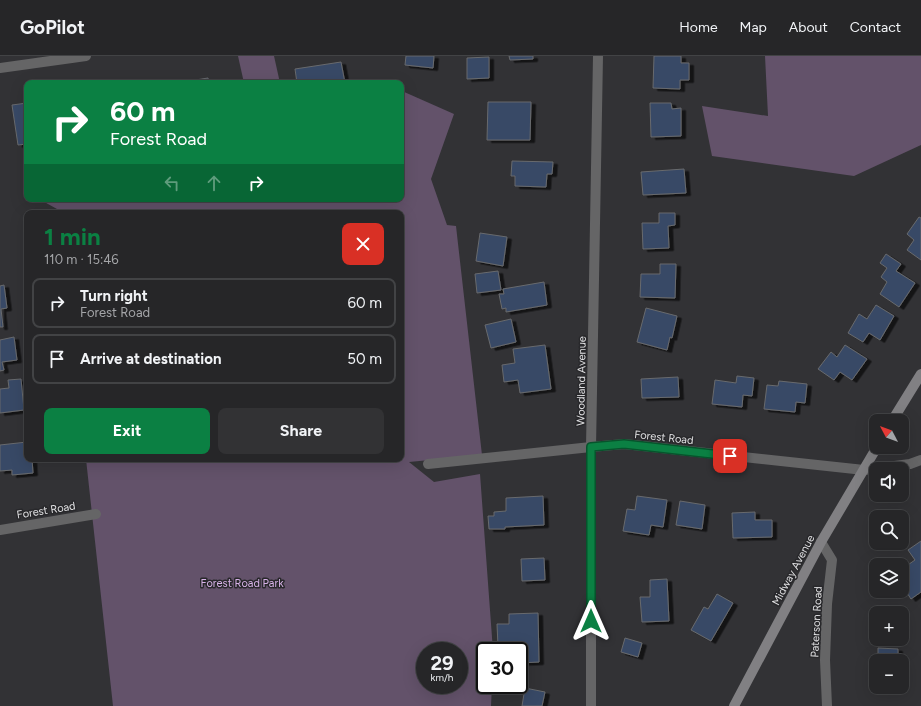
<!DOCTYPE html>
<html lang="en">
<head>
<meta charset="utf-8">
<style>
	body { margin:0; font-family:Figtree,sans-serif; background:#323234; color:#f1f3f6; height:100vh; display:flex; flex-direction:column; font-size:15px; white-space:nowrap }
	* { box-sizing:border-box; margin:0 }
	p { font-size:13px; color:#a4a5a8 }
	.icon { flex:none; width:22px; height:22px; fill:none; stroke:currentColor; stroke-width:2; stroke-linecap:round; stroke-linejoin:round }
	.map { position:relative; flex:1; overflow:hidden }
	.sheet { position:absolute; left:24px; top:154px; width:380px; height:252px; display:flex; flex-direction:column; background:#262628; border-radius:8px; box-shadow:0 4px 16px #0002,0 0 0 1px #424345 }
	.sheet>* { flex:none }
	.top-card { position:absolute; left:24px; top:24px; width:380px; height:122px; border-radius:8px; box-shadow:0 4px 16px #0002,0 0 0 1px #424345; background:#0b8043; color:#fff; overflow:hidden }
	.needle { width:26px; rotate:311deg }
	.controls { position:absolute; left:869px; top:358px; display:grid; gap:8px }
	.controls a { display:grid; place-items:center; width:40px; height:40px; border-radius:8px; background:#262628; box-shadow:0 4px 16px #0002,0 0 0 1px #424345; font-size:20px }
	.speed { position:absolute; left:416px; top:586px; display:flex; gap:8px; font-size:20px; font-weight:700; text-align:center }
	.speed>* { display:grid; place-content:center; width:52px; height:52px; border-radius:50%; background:#262628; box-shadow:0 4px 16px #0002,0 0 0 1px #424345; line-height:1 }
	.speed small { font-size:10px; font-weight:400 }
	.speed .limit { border:2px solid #111; border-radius:6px; background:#fff; color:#111 }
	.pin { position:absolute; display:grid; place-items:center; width:34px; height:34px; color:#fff; margin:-17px; border-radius:8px; box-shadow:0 2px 6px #0006 }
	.me { position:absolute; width:44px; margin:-22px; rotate:0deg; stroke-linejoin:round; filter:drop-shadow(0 0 3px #0008) }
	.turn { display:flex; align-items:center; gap:14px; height:84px; padding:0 20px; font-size:18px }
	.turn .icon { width:52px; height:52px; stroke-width:2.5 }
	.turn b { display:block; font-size:28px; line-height:34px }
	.lanes { display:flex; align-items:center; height:38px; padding:0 20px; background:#0003; justify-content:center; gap:20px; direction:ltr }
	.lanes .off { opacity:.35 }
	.round { display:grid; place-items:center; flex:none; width:42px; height:42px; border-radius:8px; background:#323234 }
	.headline { display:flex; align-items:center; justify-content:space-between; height:68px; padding:0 20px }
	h1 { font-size:24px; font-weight:700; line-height:30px; color:#0b8043 }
	.action { display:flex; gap:8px; margin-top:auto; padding:8px 20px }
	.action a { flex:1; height:46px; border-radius:8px; background:#0b8043; color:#fff; font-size:16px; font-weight:700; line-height:46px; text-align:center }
	.action a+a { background:#323234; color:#f1f3f6 }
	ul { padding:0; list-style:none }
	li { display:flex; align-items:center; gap:12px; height:50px; margin:0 8px 6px; padding:0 12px; border:2px solid #424345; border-radius:8px }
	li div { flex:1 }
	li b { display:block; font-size:15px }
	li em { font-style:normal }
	header { display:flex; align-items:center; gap:24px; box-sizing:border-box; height:56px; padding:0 20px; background:#262628; border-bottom:1px solid #424345 }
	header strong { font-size:19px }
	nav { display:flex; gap:22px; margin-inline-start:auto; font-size:14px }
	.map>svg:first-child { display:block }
</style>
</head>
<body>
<header>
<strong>GoPilot</strong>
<nav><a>Home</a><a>Map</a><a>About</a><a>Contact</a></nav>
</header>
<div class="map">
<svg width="921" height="650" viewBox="0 0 921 650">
	<defs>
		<filter id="shadow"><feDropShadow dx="4.5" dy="2.5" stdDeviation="0" flood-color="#0009"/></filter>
	</defs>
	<rect width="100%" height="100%" fill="#323235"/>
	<!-- green -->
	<g fill="#63526a" fill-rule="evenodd">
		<polygon points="238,0 274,0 280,27 244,27"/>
		<polygon points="765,0 921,0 921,89 854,120 712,100 702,50 768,60"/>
		<path d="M401,35h1l52,23 -23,65 16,46 9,1 26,229 -73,7 25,20 46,-8 13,177h-8v34h7l-1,21h-378l-27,-247h315v-246h-343l-1,-4 -18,-10h362zM425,595h34v34h-34z"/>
	</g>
	<!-- building -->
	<g fill="#384966" stroke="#686a6d" filter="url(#shadow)">
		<polygon points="406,0 434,0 433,12 405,9"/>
		<polygon points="509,0 533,0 533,3 510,4"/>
		<polygon points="654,0 681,0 681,7 689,7 689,24 680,24 680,33 653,32"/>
		<polygon points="489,1 489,22 467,23 467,2"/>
		<polygon points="341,6 345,27 297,27 295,13"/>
		<polygon points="208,22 209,27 177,27"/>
		<polygon points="488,46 531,46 530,84 487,84"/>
		<polygon points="27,47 27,88 18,89 12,49"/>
		<polygon points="650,47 671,47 672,53 681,52 681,80 651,81"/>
		<polygon points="512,105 553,106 552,118 547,118 546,131 515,130 515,120 511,120"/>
		<polygon points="684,113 686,137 643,139 641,116"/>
		<polygon points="659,157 675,157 675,169 668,170 669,192 643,193 642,167 659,167"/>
		<polygon points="919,161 921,162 921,204 907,194 914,184 907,178"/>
		<polygon points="480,177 507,181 503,210 476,205"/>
		<polygon points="886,198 901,208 896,215 915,227 899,251 880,238 887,226 881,221 887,212 880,207"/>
		<polygon points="660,208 676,208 675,242 640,241 641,218 660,218"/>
		<polygon points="498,215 501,234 477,237 475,218"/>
		<polygon points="544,226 547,249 506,256 506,252 502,253 499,238 504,238 503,233"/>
		<polygon points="4,229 7,252 1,253 3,271 0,271 0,230"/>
		<polygon points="876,249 894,260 880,284 869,277 863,286 848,277 859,258 867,263"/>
		<polygon points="646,252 677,260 672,282 670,281 667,294 637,286"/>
		<polygon points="511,263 516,286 491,292 485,269"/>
		<polygon points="14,281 17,304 2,306 4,314 0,315 0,284"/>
		<polygon points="545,289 551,333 520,337 518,324 504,326 502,309 515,307 513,293"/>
		<polygon points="845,289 867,303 852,324 840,316 834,324 818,313 831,296 837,301"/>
		<polygon points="737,320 754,322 752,340 743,339 742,351 712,348 715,324 736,327"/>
		<polygon points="678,321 679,341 642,342 641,323"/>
		<polygon points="21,323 24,354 0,357 0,333 9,332 8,324"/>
		<polygon points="779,325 807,328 805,347 796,346 795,356 764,353 767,329 778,330"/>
		<polygon points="27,386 27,403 32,403 33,417 12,419 12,414 0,415 0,389"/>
		<polygon points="543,440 544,469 505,471 505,473 489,473 488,460 494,460 494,456 506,455 506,442"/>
		<polygon points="637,440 667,444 663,471 651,469 649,479 623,475 627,453 635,454"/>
		<polygon points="680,445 705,449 702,473 676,469"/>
		<polygon points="755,456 755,464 772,464 772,481 733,482 732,457"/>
		<polygon points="921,485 921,536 911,543 902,529 902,513 915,504 908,494"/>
		<polygon points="544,502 545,524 522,525 521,503"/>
		<polygon points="667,523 669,565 642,566 640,541 650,541 650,524"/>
		<polygon points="717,538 733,547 711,585 691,574 704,551 708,553"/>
		<polygon points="538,557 539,606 519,607 519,595 509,595 509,590 498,590 497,568 509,568 509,558"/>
		<polygon points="625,582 642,587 638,601 621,596"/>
		<polygon points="878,592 898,593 898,605 878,605"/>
		<polygon points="525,632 545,636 542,650 522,650"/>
	</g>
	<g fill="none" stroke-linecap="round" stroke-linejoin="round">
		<!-- street -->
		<g stroke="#656566" stroke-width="10">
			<polyline points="0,12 86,0"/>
			<polyline points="428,408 591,391 624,388 864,414 910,408 921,404"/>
			<polyline points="0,474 96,458"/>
			<polyline points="821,486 832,504 827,548 825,604 827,650"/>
			<polyline points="591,650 591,391 598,0"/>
		</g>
		<!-- secondary -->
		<g stroke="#818083" stroke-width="10">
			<polyline points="892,365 921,318"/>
			<polyline points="734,650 821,486 877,391"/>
		</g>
	</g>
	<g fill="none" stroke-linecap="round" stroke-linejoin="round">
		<!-- route casing -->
		<g stroke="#07532c" stroke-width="10">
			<polyline id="route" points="591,565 591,391 624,388 730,400"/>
		</g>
		<!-- route -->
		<use href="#route" stroke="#0b8043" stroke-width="7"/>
	</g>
	<g text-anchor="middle" stroke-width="3" stroke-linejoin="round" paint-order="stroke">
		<!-- street labels -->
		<g font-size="11" fill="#e0e0e2" stroke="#28282b">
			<text transform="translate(581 325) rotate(-89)" y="4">Woodland Avenue</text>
			<text transform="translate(664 381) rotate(6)" y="4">Forest Road</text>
			<text transform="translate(46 454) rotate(-9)" y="4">Forest Road</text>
			<text transform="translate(793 514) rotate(-62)" y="4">Midway Avenue</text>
			<text transform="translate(816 566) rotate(-87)" y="4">Paterson Road</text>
		</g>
		<!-- park labels -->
		<g font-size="11" fill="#d7b2e7" stroke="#28282b">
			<text x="242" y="531">Forest Road Park</text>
		</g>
	</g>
</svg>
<div class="controls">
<a><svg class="needle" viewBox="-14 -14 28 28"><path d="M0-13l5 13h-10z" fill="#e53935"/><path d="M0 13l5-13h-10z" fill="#a4a5a8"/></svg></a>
<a><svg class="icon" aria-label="sound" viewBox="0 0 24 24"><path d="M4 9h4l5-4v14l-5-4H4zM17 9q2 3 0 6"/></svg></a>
<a><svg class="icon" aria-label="search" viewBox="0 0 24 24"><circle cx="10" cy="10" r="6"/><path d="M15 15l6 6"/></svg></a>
<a><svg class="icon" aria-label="layers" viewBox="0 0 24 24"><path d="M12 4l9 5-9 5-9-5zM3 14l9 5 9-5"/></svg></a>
<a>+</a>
<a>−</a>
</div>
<div class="speed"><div>29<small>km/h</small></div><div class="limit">30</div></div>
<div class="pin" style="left:730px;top:400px;background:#d93025"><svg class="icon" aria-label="arrive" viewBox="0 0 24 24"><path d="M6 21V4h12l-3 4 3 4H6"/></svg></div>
<svg class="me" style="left:591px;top:565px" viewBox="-20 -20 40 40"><path d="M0-17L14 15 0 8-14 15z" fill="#0b8043" stroke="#fff" stroke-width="4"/></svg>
<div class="top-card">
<div class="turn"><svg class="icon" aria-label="right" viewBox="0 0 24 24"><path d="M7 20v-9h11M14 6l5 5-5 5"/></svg><div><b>60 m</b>Forest Road</div></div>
<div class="lanes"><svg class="icon off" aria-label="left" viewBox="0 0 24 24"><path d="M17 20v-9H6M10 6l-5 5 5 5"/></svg><svg class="icon off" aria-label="ahead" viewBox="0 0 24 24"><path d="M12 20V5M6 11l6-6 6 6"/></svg><svg class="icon" aria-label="right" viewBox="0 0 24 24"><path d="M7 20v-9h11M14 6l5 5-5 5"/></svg></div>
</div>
<section class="sheet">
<div class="headline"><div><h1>1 min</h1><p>110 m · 15:46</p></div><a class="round" style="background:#d93025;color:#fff"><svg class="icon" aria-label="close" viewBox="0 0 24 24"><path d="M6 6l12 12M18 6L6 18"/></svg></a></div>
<ul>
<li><svg class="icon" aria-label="right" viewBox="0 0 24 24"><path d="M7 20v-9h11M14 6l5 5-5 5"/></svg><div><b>Turn right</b><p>Forest Road</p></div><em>60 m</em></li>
<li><svg class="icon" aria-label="arrive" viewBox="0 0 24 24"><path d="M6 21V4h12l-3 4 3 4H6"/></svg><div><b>Arrive at destination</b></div><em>50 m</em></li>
</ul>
<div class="action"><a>Exit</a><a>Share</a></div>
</section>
</div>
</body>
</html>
